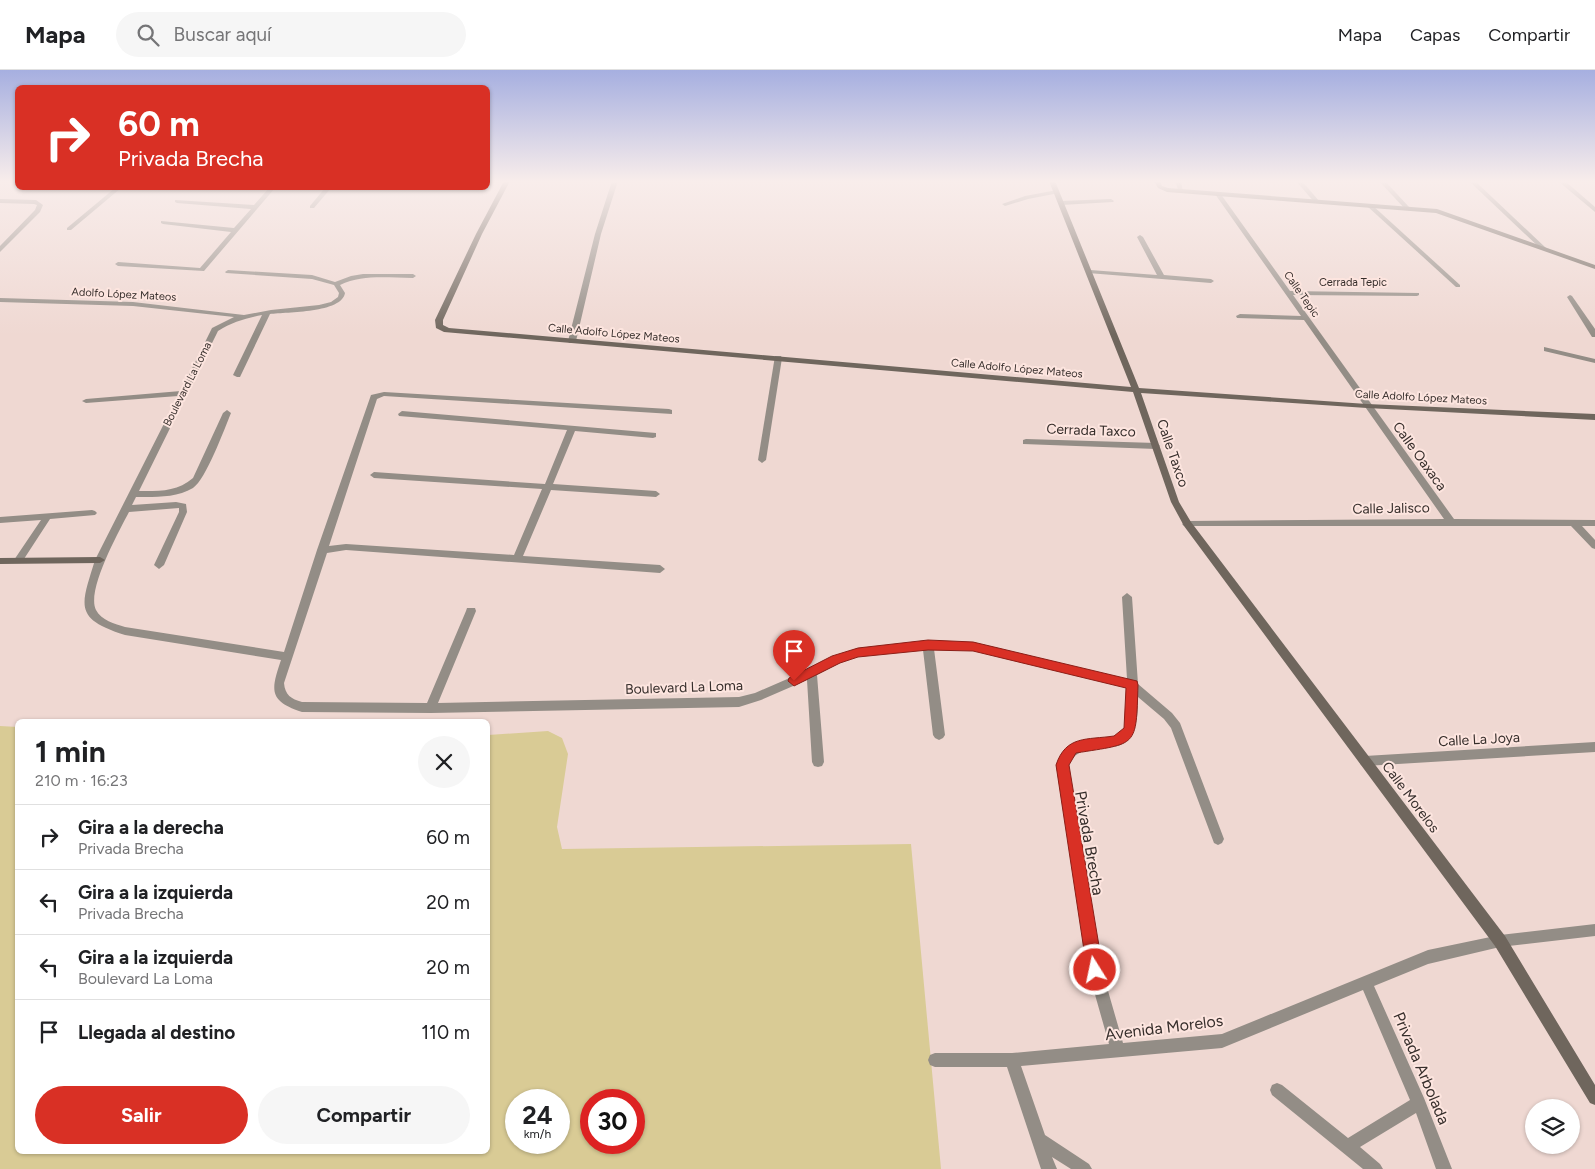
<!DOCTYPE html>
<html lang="es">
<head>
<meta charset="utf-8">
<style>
	body { margin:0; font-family:Figtree,sans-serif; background:#f6f6f6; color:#202124; height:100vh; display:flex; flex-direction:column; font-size:19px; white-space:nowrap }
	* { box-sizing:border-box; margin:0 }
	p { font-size:16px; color:#757577 }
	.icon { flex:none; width:28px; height:28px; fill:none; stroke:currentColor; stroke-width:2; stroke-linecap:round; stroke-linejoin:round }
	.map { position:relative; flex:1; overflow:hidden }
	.details { position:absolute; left:15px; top:649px; width:475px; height:435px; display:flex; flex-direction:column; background:#fff; border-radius:8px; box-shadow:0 1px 4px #0004 }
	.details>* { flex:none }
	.guide { position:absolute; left:15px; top:15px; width:475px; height:105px; border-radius:8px; box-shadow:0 1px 4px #0004; background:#d93025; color:#fff; overflow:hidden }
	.controls { position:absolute; left:1525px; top:1029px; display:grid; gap:10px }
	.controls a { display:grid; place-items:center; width:55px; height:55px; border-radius:50%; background:#fff; box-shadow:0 1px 4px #0004; font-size:25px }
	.speed { position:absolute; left:505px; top:1019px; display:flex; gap:10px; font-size:25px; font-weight:700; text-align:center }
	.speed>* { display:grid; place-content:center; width:65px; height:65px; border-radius:50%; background:#fff; box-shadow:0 1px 4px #0004; line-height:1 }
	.speed small { font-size:12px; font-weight:400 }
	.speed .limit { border:8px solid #d22; background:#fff; color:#111 }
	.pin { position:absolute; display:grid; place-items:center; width:42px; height:42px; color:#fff; margin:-51px -21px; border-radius:50% 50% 50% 0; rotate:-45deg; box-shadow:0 0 5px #0007 }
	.pin .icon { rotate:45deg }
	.me { position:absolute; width:55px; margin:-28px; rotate:350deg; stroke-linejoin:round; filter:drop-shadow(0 0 4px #0008) }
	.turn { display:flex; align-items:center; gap:18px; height:105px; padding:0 20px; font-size:22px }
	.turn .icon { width:65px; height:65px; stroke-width:2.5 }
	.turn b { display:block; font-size:35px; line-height:42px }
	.round { display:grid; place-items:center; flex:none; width:52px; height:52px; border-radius:26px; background:#f6f6f6 }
	.overview { display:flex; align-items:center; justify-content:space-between; height:85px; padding:0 20px }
	h1 { font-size:30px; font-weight:700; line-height:38px }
	.cta { display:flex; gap:10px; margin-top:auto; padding:10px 20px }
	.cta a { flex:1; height:58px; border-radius:30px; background:#d93025; color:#fff; font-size:20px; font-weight:700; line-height:58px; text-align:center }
	.cta a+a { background:#f6f6f6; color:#202124 }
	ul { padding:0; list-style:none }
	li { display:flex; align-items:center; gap:15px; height:65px; padding:0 20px; border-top:1px solid #e0e0e0 }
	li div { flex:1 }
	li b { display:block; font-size:19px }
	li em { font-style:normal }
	header { display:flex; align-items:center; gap:30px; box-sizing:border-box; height:70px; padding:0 25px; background:#fff; border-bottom:1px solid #e0e0e0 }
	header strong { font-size:24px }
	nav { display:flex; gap:28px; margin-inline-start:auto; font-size:18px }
	.search { width:350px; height:45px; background:#f6f6f6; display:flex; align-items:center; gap:12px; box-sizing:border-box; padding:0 18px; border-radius:28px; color:#757577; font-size:19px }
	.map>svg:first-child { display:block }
</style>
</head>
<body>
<header>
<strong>Mapa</strong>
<div class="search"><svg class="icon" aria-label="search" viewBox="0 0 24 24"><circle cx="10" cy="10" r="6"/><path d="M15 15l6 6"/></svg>Buscar aquí</div>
<nav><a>Mapa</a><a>Capas</a><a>Compartir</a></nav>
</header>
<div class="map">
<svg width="1595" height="1099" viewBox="0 0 1595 1099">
	<rect width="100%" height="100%" fill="#efd8d2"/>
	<!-- green -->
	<path fill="#d9cb95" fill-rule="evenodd" d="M0,656l18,1v424h470v-416l60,-4 14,7 6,16 -11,73 5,22 349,-5 30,325h-941zM516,1030h43v42h-43zM591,1030h43v42h-43z"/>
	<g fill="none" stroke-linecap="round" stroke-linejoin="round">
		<!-- lane -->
		<g fill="#938d86" fill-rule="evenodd">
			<polygon points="1175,111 1181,111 1183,122 1179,122"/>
			<polygon points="1057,120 1059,121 1059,123 1028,129 1005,136 1002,134 1025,126"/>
			<polygon points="1111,129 1114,131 1113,132 1061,135 1058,133 1061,131"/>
		</g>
		<!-- street -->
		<g fill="#938d86" fill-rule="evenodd">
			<polygon points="612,111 618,111 601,164 576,271 572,273 569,273 568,271 595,164"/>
			<polygon points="1296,111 1302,111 1319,131 1319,133 1315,133"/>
			<polygon points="1379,111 1385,111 1409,137 1409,139 1405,139"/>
			<polygon points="1469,111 1475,111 1546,178 1546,180 1542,180"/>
			<polygon points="1558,111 1565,111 1595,137 1595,142"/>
			<polygon points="115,118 121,118 71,160 67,160 67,158"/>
			<polygon points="269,118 275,118 204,201 118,196 115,194 118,192 200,198 231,162 163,154 161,153 161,151 234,158 251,139 177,133 175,132 175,130 254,135"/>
			<polygon points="325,118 331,118 314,138 310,138 310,136"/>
			<polygon points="1218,122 1220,123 1290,221 1419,223 1419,225 1417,226 1293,225 1454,449 1595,450 1595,456 1582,456 1595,470 1595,479 1592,478 1571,456 1184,456 1182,454 1187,451 1444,449 1304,250 1237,248 1236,246 1240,244 1301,246 1215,124"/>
			<polygon points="0,129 36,130 43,135 40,142 0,182 0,176 35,140 37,135 34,134 0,133"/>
			<polygon points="1367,134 1371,134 1460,215 1460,217 1456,217 1367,136"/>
			<polygon points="1140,165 1143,167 1164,205 1211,209 1214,211 1211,213 1088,203 1088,201 1090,200 1157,205 1137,167"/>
			<path d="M228,200l84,5 23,7 16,-6 12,-2h50l3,2 -3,2c-25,0 -50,-4 -73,7l5,8c-3,20 -58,19 -75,21l-30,63h-3l-4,-2 29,-60c-16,3 -30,7 -44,16l-79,160c20,0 38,1 54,-13l30,-65 4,-3 4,3c-7,17 -25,66 -38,75 -17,10 -38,9 -57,9l-4,8 44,-3 10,2 1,8 -23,53 -5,4 -5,-4 25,-53v-4l-50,4c-10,19 -43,79 -33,98 5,10 19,14 29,17l159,25 33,-102 54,-155 13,-3 285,17 3,1v4l-288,-18 -7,3 -48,147 17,-2 168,11 28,-66 -168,-11 -4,-3 4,-3 171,12 22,-54 -168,-14 -1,-2 4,-3 254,22v4l-3,1 -78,-7 -22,53 103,7 4,3 -4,3 -105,-7 -28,66 137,9 5,4 -5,4 -314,-23 -19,3 -43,130c1,12 7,16 18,19l125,1 39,-92 1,-3h8l1,3 -38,92 301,-6 16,-4 53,-23 24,-13 26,-9 70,-7 45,1 154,37 -5,-82 5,-4 5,4 6,87 34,29 8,10 44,116 -2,4 -4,2 -4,-2 -43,-115 -7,-9 -26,-22c1,82 -48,29 -70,68l34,205 21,73 99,-9 206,-84 72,-15 95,-11v12l-95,11 -72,17 -54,22 50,112 28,71h-16l-20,-56 -56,34 20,17 3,5h-20l-91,-74 -2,-5 2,-5 5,-2 5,2 66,53 62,-38 -47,-110 -141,58 -201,18 24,69 44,29 3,5h-21l-19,-12 5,12h-16l-34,-102h-72l-5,-2 -2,-5 2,-5 5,-2h77l97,-9 -21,-74 -32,-205c2,-4 5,-10 8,-14 15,-17 51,-4 60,-23 6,-11 3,-28 3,-40l-154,-38 -39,-1 11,86 -2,3 -4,2 -4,-2 -2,-3 -10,-85 -65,6 -18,7 -23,12 7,87 -2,4 -4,1 -4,-1 -2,-4 -5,-82 -46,20 -22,7 -308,6 -129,-1c-34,-11 -31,-22 -21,-52l-156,-25c-52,-17 -44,-29 -30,-75l83,-164 -92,7 -4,-2 4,-2 95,-8 31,-63 22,-11 -101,-11 -133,-4v-4l133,4 111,13 27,-5 48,-5 12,-3 7,-5 1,-4 -5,-8 -22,-6 -86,-6 -1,-1z"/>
			<polygon points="1570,225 1572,226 1595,259 1595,267 1592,267 1567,227"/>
			<polygon points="1544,277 1595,289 1595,293 1544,281"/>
			<polygon points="775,286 781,286 782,288 766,390 762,393 758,390"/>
			<polygon points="1026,369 1156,373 1160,376 1156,379 1023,374 1023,370"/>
			<polygon points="92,440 95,441 97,443 95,445 50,449 22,492 19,493 14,490 41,450 0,453 0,447"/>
			<polygon points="1595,672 1595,682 1365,696 1361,695 1359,691 1361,687 1365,686"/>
		</g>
		<!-- secondary -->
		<g fill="#6f665d" fill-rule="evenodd">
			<polygon points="504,111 510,111 482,164 443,250 443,255 449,258 1131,317 1049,111 1055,111 1139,318 1367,334 1595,344 1595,350 1367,338 1141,323 1179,432 1191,452 1505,866 1595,1015 1595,1035 1590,1033 1495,876 1184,456 1171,432 1133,322 444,262 436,258 435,250 476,164"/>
			<polygon points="1154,111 1160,111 1162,116 1168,118 1437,139 1595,195 1595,199 1436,143 1167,122 1158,118"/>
			<polygon points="100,487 105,490 100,493 0,494 0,488"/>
		</g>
	</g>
	<!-- sky -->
	<linearGradient id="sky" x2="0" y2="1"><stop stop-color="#a6afe0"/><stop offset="0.42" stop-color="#f8edeb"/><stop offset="1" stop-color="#f8edeb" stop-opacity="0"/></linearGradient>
	<rect width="1595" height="265" fill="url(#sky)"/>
	<!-- route -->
	<path fill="#d93025" stroke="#8d1f18" d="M928,570l45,2 164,39 1,4c-2,63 0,58 -62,68l-7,12 34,205 -3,5 -5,2 -5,-2 -3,-5 -31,-205c10,-30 31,-25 58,-29l10,-8 2,-40 -153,-37 -45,-1 -70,7 -18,6 -46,23 -6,-5 1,-3 43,-22 26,-8z"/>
	<g text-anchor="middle" stroke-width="4" stroke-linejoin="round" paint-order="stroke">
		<!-- far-street labels -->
		<g font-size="11" fill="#362e2b" stroke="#fde5df">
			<text x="1353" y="216">Cerrada Tepic</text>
			<text transform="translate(124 224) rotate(3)" y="4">Adolfo López Mateos</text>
			<text transform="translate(1302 224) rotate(55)" y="4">Calle Tepic</text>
			<text transform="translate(614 263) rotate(5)" y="4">Calle Adolfo López Mateos</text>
			<text transform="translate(1017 298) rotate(5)" y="4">Calle Adolfo López Mateos</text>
			<text transform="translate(187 314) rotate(-63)" y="4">Boulevard La Loma</text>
			<text transform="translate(1421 327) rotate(3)" y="4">Calle Adolfo López Mateos</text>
		</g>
		<!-- street labels -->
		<g font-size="14" fill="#362e2b" stroke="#fde5df">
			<text transform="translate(1091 360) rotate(2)" y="5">Cerrada Taxco</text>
			<text transform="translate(1173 383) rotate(71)" y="5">Calle Taxco</text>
			<text transform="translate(1420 386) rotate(54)" y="5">Calle Oaxaca</text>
			<text transform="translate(1391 438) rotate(-1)" y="5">Calle Jalisco</text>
			<text transform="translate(684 617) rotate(-2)" y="5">Boulevard La Loma</text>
			<text transform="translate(1479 669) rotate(-3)" y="5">Calle La Joya</text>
			<text transform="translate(1411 727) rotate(53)" y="5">Calle Morelos</text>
		</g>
		<!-- near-street labels -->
		<g font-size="16" fill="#362e2b" stroke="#fde5df">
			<text transform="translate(1090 773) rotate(80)" y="6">Privada Brecha</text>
			<text transform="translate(1164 957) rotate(-7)" y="6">Avenida Morelos</text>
			<text transform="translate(1422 998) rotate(67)" y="6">Privada Arbolada</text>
		</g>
	</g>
</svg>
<div class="controls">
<a><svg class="icon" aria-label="layers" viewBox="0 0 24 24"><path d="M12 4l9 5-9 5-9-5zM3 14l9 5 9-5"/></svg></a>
</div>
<div class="speed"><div>24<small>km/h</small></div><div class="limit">30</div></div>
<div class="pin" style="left:794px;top:611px;background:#d93025"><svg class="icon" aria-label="arrive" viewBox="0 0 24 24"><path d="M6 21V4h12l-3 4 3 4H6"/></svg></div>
<svg class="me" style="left:1095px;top:900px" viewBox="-20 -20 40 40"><circle r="17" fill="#d93025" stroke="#fff" stroke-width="3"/><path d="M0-11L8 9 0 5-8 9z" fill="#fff"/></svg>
<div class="guide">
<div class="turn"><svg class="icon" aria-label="right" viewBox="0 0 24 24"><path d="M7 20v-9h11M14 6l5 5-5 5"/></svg><div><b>60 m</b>Privada Brecha</div></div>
</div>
<section class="details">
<div class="overview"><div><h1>1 min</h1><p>210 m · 16:23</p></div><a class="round"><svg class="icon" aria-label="close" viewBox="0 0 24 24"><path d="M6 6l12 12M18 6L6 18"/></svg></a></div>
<ul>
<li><svg class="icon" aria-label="right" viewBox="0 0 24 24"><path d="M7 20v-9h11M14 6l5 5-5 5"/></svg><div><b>Gira a la derecha</b><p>Privada Brecha</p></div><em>60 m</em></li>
<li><svg class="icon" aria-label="left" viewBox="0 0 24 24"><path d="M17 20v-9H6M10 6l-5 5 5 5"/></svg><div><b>Gira a la izquierda</b><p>Privada Brecha</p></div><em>20 m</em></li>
<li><svg class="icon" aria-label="left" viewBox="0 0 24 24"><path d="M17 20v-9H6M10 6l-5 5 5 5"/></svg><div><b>Gira a la izquierda</b><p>Boulevard La Loma</p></div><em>20 m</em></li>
<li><svg class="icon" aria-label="arrive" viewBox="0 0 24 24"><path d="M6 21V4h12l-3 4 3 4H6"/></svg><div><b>Llegada al destino</b></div><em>110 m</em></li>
</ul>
<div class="cta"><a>Salir</a><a>Compartir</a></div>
</section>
</div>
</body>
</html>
